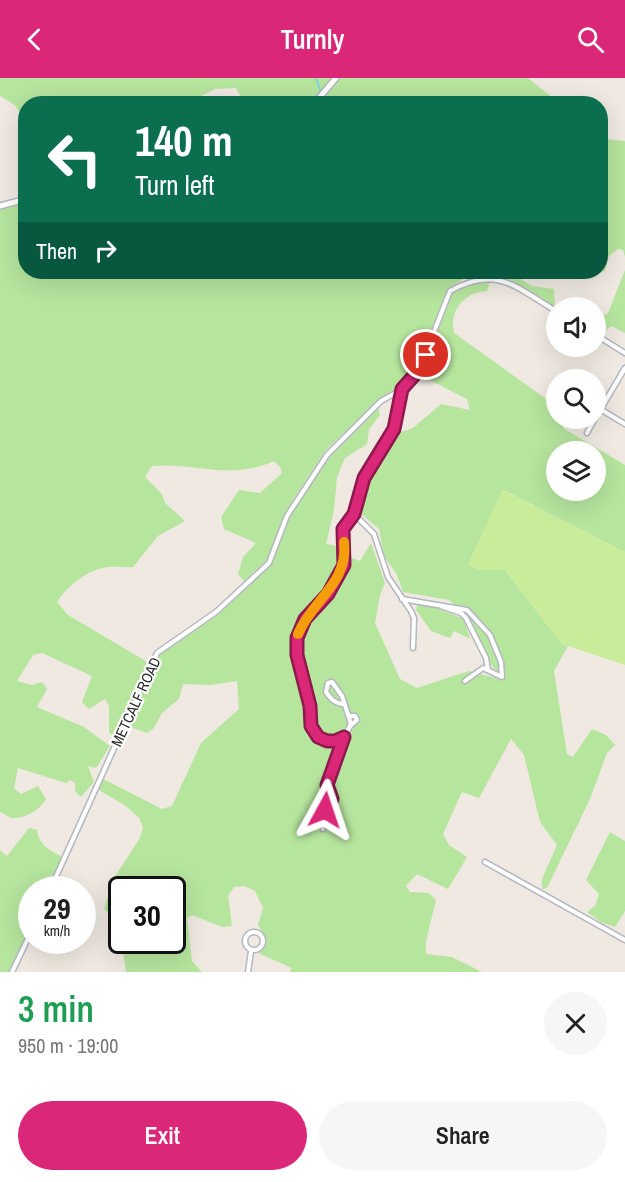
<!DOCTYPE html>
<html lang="en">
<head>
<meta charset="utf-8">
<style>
	body { margin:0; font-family:"Archivo Narrow",sans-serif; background:#f6f6f6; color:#222; height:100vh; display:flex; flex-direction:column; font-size:22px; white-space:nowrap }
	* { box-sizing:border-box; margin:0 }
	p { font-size:20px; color:#767676 }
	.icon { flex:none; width:33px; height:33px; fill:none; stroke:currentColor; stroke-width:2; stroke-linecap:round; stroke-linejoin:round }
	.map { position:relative; height:894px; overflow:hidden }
	.side { display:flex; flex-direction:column; background:#fff; flex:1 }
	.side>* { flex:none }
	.hud { position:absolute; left:18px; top:18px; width:590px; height:183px; border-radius:24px; box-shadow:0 6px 24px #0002; background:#0b6e4f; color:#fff; overflow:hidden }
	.fabs { position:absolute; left:546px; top:219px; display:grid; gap:12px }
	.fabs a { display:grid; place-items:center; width:60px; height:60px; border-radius:50%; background:#fff; box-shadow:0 6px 24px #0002; font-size:30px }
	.speed { position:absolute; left:18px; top:798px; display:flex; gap:12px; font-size:30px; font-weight:700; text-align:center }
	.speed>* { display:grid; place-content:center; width:78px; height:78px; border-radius:50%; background:#fff; box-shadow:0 6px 24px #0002; line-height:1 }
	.speed small { font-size:15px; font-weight:400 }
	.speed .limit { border:3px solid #111; border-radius:9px; background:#fff; color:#111 }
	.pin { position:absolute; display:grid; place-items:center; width:51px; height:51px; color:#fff; margin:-26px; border:3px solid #fff; border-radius:50%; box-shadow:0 2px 6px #0007 }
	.me { position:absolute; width:66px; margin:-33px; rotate:5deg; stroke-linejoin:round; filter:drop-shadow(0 0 4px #0008) }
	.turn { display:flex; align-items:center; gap:21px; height:126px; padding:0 18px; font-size:27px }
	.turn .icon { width:78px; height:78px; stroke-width:2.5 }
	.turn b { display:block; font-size:42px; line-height:51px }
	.then { display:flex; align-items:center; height:57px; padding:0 18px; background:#0003; gap:12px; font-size:22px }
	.round { display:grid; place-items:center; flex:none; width:63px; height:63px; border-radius:32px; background:#f6f6f6 }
	.summary { display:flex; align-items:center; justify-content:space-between; height:102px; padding:0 18px }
	h1 { font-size:36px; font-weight:600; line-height:45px; color:#1e9e55 }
	.cta { display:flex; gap:12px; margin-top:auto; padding:12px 18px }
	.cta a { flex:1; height:69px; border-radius:36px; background:#db2777; color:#fff; font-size:24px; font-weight:600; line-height:69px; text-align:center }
	.cta a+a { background:#f6f6f6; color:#222 }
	header { display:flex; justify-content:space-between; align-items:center; height:78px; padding:0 18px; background:#db2777; color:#fff; font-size:27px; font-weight:600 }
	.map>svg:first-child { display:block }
</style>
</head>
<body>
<header><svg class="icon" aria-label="back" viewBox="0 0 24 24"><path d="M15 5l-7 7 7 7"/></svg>Turnly<svg class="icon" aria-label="search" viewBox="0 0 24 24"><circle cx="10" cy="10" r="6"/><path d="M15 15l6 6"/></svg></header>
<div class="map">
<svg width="625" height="894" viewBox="0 0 625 894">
	<rect width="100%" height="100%" fill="#efe9e1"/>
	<!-- green -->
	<g fill="#b6e59e" fill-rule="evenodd">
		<polygon points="0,0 333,0 311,25 242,25 242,21 236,10 215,11 188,25 26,26 25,43 15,27 0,18"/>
		<polygon points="340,0 528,0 559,25 318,25"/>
		<polygon points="603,61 625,63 625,179 623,172 618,171 609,178 605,193 599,194 600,63"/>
		<path d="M25,124l1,70h213l10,6 5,-6h255l23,14 22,3 1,16h-5l-39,-24 -16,-5 -25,-1 -23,14 -30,80 -16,19 -27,17 -49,46 -32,49 -26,60 -23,21 -6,-7 5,-17 13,-14 -32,-14 -3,-12 18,-27 21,3 22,-20 -2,-6 -6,-6c-44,20 -78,1 -122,5l-7,11 17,17 3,9 20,18 -27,15 -25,31c-8,1 -16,-1 -24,0 -20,1 -42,19 -52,35l11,13 81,48 -33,74 -7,-4v-27l-4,-7 -16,10 -7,-7 10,-26 -50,-23 -9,2 -16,26 15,4 10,-3 5,7 -10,18 47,20 26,19 -14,22 -8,-2 6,16 -13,15 -6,-6v-8l-5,-3 -4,3 -48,-15 -4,20 7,6 17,-8 8,13c-5,10 -21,20 -33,19 -5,0 -9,-5 -13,-6v-604z"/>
		<polygon points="625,192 625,255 611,248 603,255 596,254 596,242 608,235"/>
		<path d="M490,203l-3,10c-23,1 -38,20 -33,42l102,73v12l7,1v9l62,37v87l-122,-62 -35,75 13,5h24l57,74 6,2 -14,25 13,83 6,3 19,-28 14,6 9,10 -8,8 -17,46 -43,89 -5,1v-10l15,-34 -17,-23 -16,-67 -13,-16 -32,59 -17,-6 -19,42 6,11 18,12 -19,32 -31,-15 -11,12 4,6 19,1 7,7 -10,41v13l26,3 30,15h-192l2,-4 -34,-15 9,-12 -9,-16 5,-17 -8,-17 -11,-5 -10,1 -6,9 4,30 -10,1 -30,-12 -5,3 5,43 10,11h-76l-5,-34v-3l1,5h50v-50h-50l-1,33 -17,-14 10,-31 26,-40 3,-11 -4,-9 -13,-12 -27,-16 4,-11 59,30 10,-3 29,-63 38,-34 -2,-28 -26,4 -28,-1 -4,15 -17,14 -8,15 -7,5 -20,-7 32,-72 60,-40 51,-48 19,-49 19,-33 27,-35 43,-41 2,7 -11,14 -2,15 -22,14 -8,19 -3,33 -8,34 20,4 6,10 8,3 11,-18 14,40 -5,12 -5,28 25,56 17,9 52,-17 30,8 6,-3 -12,-8 -22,-47 -22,-21 -46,-8 -6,-17 -13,-19 -5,-27 -20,-17 7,-32 30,-46 17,-6 28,-24 29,6 -3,-11 -47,-24 16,-37 14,-44 22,-10zM556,374h40v38h-40z"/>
		<polygon points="426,526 464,541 470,561 454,553 450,560 431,553 416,532 417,527"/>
		<path d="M29,750l8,2c2,15 13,21 26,27l-15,32 -16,1 -1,37 -20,45h-11v-122l7,6z"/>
		<polygon points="610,754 625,763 625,833 615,849 601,844 587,834 595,828 599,816 586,802"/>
	</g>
	<!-- pitch -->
	<polygon fill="#c9ec9a" points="502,412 625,474 625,587 562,566 505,492 481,492 468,487"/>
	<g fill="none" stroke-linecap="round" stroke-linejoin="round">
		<!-- stream -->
		<g stroke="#75cff0" stroke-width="1.5">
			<polyline points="316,0 321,14"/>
			<polyline points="323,18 327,26"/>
		</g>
		<!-- street casing -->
		<g stroke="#b4b7c1" stroke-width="7">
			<g id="street">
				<polyline points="596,257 625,275"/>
				<polyline points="600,331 625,346"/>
				<polyline points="596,339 625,290"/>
				<polyline points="587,355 595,340"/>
				<polyline points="354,436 374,456 388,499 411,533 414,540 413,570"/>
				<polyline points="402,521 467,532 490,557 501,584 502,599 483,590 465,603"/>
				<polyline points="441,528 461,535 466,540 486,580 488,592"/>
				<path d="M343,626c-9,-1 -12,-5 -17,-12l2,-9 4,-1 10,14 9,28 -6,12 -10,5h-8l-13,-9 -17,-77v-17l8,-19 23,-25 16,-29 -1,-36 11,-15 10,-36 30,-49 8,-39"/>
				<polyline points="349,638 355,638 357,642 350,648"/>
				<polyline points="323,751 325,729 332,721 327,707 344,660"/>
				<polyline points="485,784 625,862"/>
				<path d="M50,812l107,-237 59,-41 53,-49 18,-47 40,-61 54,-54 22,-12 16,-19 31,-79c48,-26 65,-4 106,20"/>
				<circle cx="254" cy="863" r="9"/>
				<polyline points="12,894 32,852"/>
				<polyline points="248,894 251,873"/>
			</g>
		</g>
		<!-- secondary casing -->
		<g stroke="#b4b7c1" stroke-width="8">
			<g id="secondary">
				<polyline points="314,26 336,0"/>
				<polyline points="0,128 26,121"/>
			</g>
		</g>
		<!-- street -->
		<use href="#street" stroke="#fff" stroke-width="4"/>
		<!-- secondary -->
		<use href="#secondary" stroke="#fff" stroke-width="5"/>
	</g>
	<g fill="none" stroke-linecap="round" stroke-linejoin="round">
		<!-- route casing -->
		<g stroke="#8e194d" stroke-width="15">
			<polyline id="route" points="325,732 332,721 327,707 344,659 335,663 327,663 318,659 311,648 310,628 297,577 297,560 305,541 328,516 344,487 343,451 354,436 364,400 394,351 402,311 419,292 426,277"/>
		</g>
		<!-- route -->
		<use href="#route" stroke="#db2777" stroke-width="10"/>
		<!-- slow -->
		<path stroke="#f59e0b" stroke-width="10" d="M298,556c14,-34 51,-51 46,-92"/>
	</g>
	<g text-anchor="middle" stroke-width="4.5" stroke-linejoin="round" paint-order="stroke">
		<!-- street labels -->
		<g font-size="15" fill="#2e2e2e" stroke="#fff">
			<text transform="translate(136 624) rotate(-65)" y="5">METCALF ROAD</text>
		</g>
	</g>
</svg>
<div class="fabs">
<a><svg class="icon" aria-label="sound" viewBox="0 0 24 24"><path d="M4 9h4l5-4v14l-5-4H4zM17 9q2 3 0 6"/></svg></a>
<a><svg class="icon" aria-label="search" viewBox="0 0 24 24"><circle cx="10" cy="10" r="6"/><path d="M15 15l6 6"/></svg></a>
<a><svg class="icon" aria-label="layers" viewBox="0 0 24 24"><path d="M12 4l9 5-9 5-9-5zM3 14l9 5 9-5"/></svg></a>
</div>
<div class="speed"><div>29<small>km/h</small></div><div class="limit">30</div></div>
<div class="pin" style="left:426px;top:277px;background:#d93025"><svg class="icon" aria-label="arrive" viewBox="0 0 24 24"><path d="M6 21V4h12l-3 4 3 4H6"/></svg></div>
<svg class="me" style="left:325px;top:732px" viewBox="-20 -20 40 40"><path d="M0-17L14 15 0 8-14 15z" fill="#db2777" stroke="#fff" stroke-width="4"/></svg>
<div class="hud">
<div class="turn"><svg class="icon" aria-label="left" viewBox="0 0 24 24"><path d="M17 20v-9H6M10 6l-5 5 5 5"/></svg><div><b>140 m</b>Turn left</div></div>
<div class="then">Then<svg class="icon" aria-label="right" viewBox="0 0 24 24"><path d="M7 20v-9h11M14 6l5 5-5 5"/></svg></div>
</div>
</div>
<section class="side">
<div class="summary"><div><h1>3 min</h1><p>950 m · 19:00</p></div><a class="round"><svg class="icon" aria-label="close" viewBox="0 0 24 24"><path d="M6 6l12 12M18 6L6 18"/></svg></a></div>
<div class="cta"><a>Exit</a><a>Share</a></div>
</section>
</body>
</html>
